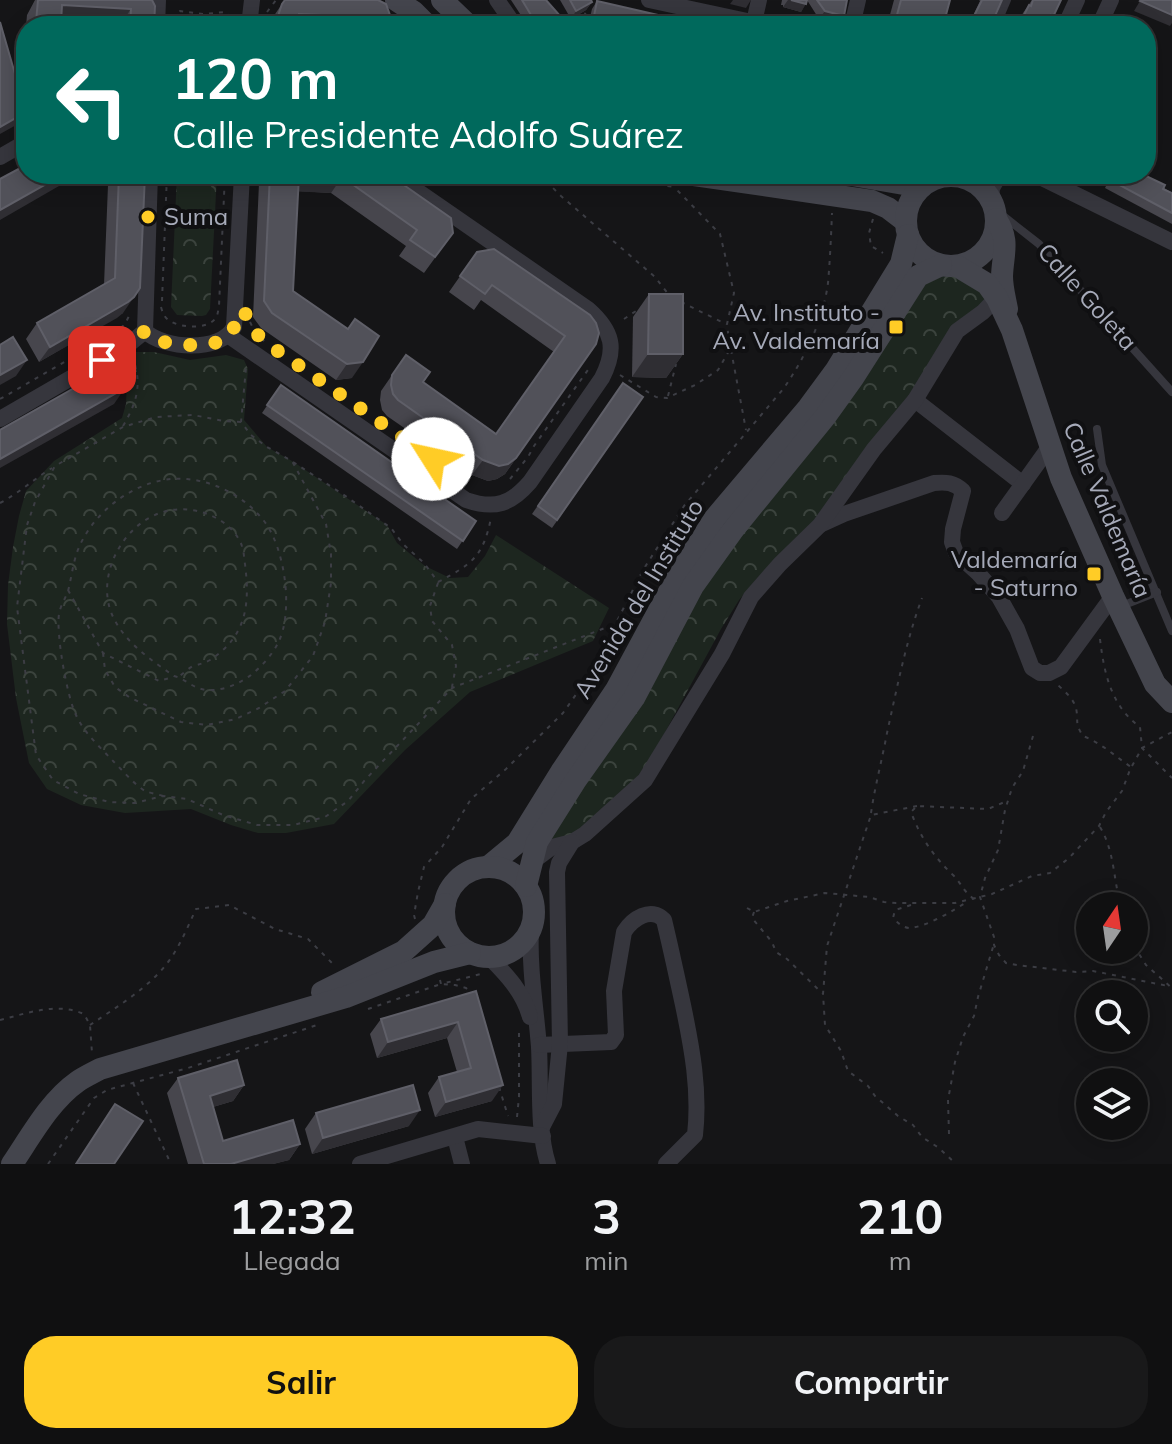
<!DOCTYPE html>
<html lang="es">
<head>
<meta charset="utf-8">
<style>
	body { margin:0; font-family:Mulish,sans-serif; background:#19191a; color:#f1f3f6; height:100vh; display:flex; flex-direction:column; font-size:30px; white-space:nowrap }
	* { box-sizing:border-box; margin:0 }
	p { font-size:26px; color:#9c9d9f }
	.icon { flex:none; width:44px; height:44px; fill:none; stroke:currentColor; stroke-width:2; stroke-linecap:round; stroke-linejoin:round }
	.map { position:relative; height:1164px; overflow:hidden }
	.sheet { display:flex; flex-direction:column; background:#101011; flex:1 }
	.sheet>* { flex:none }
	.banner { position:absolute; left:16px; top:16px; width:1140px; height:168px; border-radius:32px; box-shadow:0 4px 20px #0003,0 0 0 2px #303031; background:#00695c; color:#fff; overflow:hidden }
	.needle { width:52px; rotate:13deg }
	.buttons { position:absolute; left:1076px; top:892px; display:grid; gap:16px }
	.buttons a { display:grid; place-items:center; width:72px; height:72px; border-radius:50%; background:#101011; box-shadow:0 4px 20px #0003,0 0 0 2px #303031; font-size:40px }
	.pin { position:absolute; display:grid; place-items:center; width:68px; height:68px; color:#fff; margin:-34px; border-radius:16px; box-shadow:0 4px 12px #0006 }
	.me { position:absolute; width:88px; margin:-44px; rotate:305deg; stroke-linejoin:round; filter:drop-shadow(0 0 6px #0008) }
	.turn { display:flex; align-items:center; gap:28px; height:168px; padding:0 24px; font-size:36px }
	.turn .icon { width:104px; height:104px; stroke-width:2.5 }
	.turn b { display:block; font-size:56px; line-height:68px }
	.eta { display:flex; justify-content:space-evenly; align-items:center; height:136px; text-align:center }
	.eta b { font-size:48px; font-weight:700; line-height:56px }
	.primary-button { display:flex; gap:16px; margin-top:auto; padding:16px 24px }
	.primary-button a { flex:1; height:92px; border-radius:32px; background:#ffcc26; color:#111; font-size:32px; font-weight:700; line-height:92px; text-align:center }
	.primary-button a+a { background:#19191a; color:#f1f3f6 }
	.map>svg:first-child { display:block }
</style>
</head>
<body>
<div class="map">
<svg width="1172" height="1164" viewBox="0 0 1172 1164">
	<defs>
		<pattern id="forest-crowns" width="20" height="18" patternUnits="userSpaceOnUse" patternTransform="scale(2)"><rect width="20" height="18" fill="#1d261f"/><path d="M2 6a3 3 0 1 1 6 0M12 15a3 3 0 1 1 6 0" fill="none" stroke="#3b433d"/></pattern>
	</defs>
	<rect width="100%" height="100%" fill="#151517"/>
	<!-- forest -->
	<g fill="url(#forest-crowns)">
		<polygon points="177,174 217,174 210,309 206,315 202,316 177,315 171,307"/>
		<polygon points="945,275 960,276 990,294 924,375 815,520 758,577 739,600 721,629 651,758 635,780 574,834 542,847 688,608 919,285"/>
		<polygon points="133,352 154,352 190,360 226,355 244,360 248,369 244,420 267,447 292,461 387,525 397,543 425,566 450,578 468,577 485,556 496,535 609,608 593,641 470,692 405,750 334,824 286,833 258,833 231,825 191,809 125,813 81,805 47,789 29,763 16,698 7,624 8,585 13,547 19,516 26,491 54,461 122,418 126,404 128,359 129,355"/>
	</g>
	<!-- garden -->
	<polygon fill="#1d261f" points="180,174 212,174 209,217 178,214"/>
	<g fill="none" stroke-linecap="round" stroke-linejoin="round">
		<!-- path -->
		<g stroke="#3c3d44" stroke-width="2" stroke-dasharray="4 6" stroke-linecap="butt">
			<polyline points="267,12 276,0"/>
			<polyline points="171,16 174,16 180,11 204,14 225,12 231,17 233,21"/>
			<polyline points="173,26 174,18"/>
			<polyline points="581,26 587,8"/>
			<polyline points="539,174 561,196 655,277 669,295"/>
			<polyline points="619,174 654,184 674,187"/>
			<polyline points="873,219 869,233 871,246 883,253"/>
			<polyline points="162,301 167,174"/>
			<polyline points="681,302 726,324"/>
			<path d="M161,307c2,7 4,12 11,15 11,6 35,7 43,-3 3,-4 3,-8 4,-13l6,-132"/>
			<polyline points="624,319 636,311"/>
			<polyline points="250,322 255,332 265,342"/>
			<polyline points="731,350 746,430"/>
			<polyline points="620,375 656,397 667,398 695,385 718,370 730,349 727,324 734,293 720,234 675,188"/>
			<polyline points="668,396 676,364"/>
			<polyline points="0,399 115,333 125,324 129,316"/>
			<polyline points="241,422 224,421 193,415 156,417 123,427 55,466 35,502 27,525 17,607 36,755 53,780 79,794 109,802 135,803 163,796 187,799 223,815 257,825 293,825 325,817 348,801 365,780 452,688 615,624"/>
			<path d="M123,426c13,-22 19,-40 11,-65"/>
			<path d="M293,462l48,31 50,35 12,16 21,19 14,19c34,-18 45,-25 53,-64"/>
			<polyline points="510,479 528,457 534,446 590,367"/>
			<path d="M0,503c19,-10 34,-24 52,-35"/>
			<polyline points="438,583 430,606 432,621 452,645 456,666 452,687"/>
			<polyline points="68,590 103,653 159,681 173,677"/>
			<path d="M1100,639c4,34 11,67 40,88l2,21 30,30"/>
			<polyline points="103,653 105,670 115,687 129,697 181,722 207,725 236,719 259,708 285,691 313,656 325,622 331,583 331,554 326,524 292,461 267,447 251,435 241,422 246,368"/>
			<polyline points="1033,736 1023,771 1012,788 1005,810 998,850 985,878 980,897 994,937 994,945 999,955 1006,963 1017,965 1076,972 1093,971 1168,986"/>
			<polyline points="1132,766 1142,748 1172,732"/>
			<path d="M163,796c-6,-2 -13,-3 -18,-5 -11,-7 -22,-20 -31,-29 -13,-14 -30,-29 -38,-47 -9,-18 -20,-81 -17,-101 1,-7 6,-15 9,-23 4,-15 5,-31 12,-46 18,-39 63,-70 107,-66 30,3 58,18 77,42 21,27 30,91 14,122 -6,12 -16,23 -27,32 -12,9 -28,16 -44,15 -14,-1 -21,-11 -33,-14 -23,-16 -52,-35 -63,-64 -14,-37 11,-86 49,-99 29,-11 71,3 82,33 2,5 2,13 3,18 5,40 2,72 -35,96 -5,3 -10,4 -17,6 -5,3 -10,7 -14,11"/>
			<polyline points="917,806 871,815 827,946 823,994 825,1025 841,1051 848,1071 868,1086 875,1096 898,1116 913,1125 922,1137 939,1148 956,1164"/>
			<path d="M871,813c4,-27 11,-53 16,-80 10,-45 19,-92 35,-135"/>
			<path d="M1100,827c15,25 13,52 21,79"/>
			<path d="M974,899c-12,-9 -12,-15 -21,-24 -19,-18 -33,-38 -42,-63l6,-6 71,3 19,-8"/>
			<path d="M911,905l-16,5 -2,8c5,5 9,9 16,10 15,0 46,-18 59,-27"/>
			<path d="M747,908l7,4 33,-11 38,-8 44,4 15,5 12,1h59l37,-9 40,-18 18,-3 19,-15 30,-32 7,-14 16,-21 9,-24c-16,-11 -30,-24 -48,-31 -9,-14 -4,-14 -7,-28 -3,-10 -11,-16 -18,-23"/>
			<polyline points="754,912 752,918 772,942 776,952 787,959 822,993"/>
			<path d="M415,919l-1,-4 4,-23 6,-25 18,-20 29,-48 35,-30 57,-56 26,-37 54,-106 41,-64 100,-118c21,-31 39,-67 44,-105 2,-23 3,-46 4,-70"/>
			<polyline points="1134,946 1146,965 1172,988"/>
			<polyline points="440,980 441,984 481,974 485,976"/>
			<polyline points="368,1009 441,984 455,985 466,988 471,993"/>
			<path d="M0,1020c28,-7 57,-18 84,-6l6,11 2,28"/>
			<path d="M90,1025c28,-19 64,-40 83,-70 9,-14 16,-31 23,-46l33,-4 46,24 33,10 27,27"/>
			<polyline points="133,1083 171,1164"/>
			<polyline points="499,1087 508,1116"/>
			<polyline points="517,1117 519,1097 519,1027"/>
			<polyline points="949,1134 948,1100 955,1062 963,1037 974,1016 978,997 993,947"/>
			<polyline points="48,1164 94,1098 107,1090 188,1068 320,1024"/>
		</g>
		<!-- lane -->
		<g stroke="#36363d" stroke-width="8">
			<polyline points="996,26 1007,0"/>
			<polyline points="1002,215 1039,244 1172,392"/>
			<polyline points="1097,429 1102,465 1172,631"/>
			<polyline points="1119,607 1157,592"/>
		</g>
		<!-- street -->
		<g stroke="#36363d" stroke-width="16">
			<polyline points="497,0 515,26"/>
			<polyline points="649,0 770,26"/>
			<polyline points="754,22 759,0"/>
			<polyline points="157,26 158,0"/>
			<polyline points="249,26 252,0"/>
			<polyline points="852,26 858,0"/>
			<polyline points="1065,26 1077,0"/>
			<polyline points="1099,26 1111,0"/>
			<polyline points="0,157 26,142"/>
			<path d="M150,174l-5,157c18,18 76,22 89,-4l8,-153"/>
			<polyline points="1034,174 1172,242"/>
			<polyline points="958,177 963,174"/>
			<polyline points="991,201 992,188 1000,174"/>
			<path d="M229,336l237,164c29,10 45,4 64,-18l72,-104c15,-29 11,-47 -14,-69l-195,-135"/>
			<polyline points="915,400 1023,484"/>
			<polyline points="0,419 128,345 145,331"/>
			<polyline points="1002,513 1050,446"/>
			<path d="M822,524l22,-10 90,-31c12,-1 20,-1 29,8l-10,38 -1,13 4,11 22,20 21,24 18,32 15,39 8,5h9l12,-6 52,-71"/>
			<polyline points="532,862 552,847 572,842 585,834 645,780 722,654 751,597 780,564 820,525 874,449 915,400 957,331 983,312 1002,292"/>
			<path d="M531,930c-2,39 5,78 8,117 2,37 -2,82 9,117"/>
			<path d="M489,957c18,18 34,35 41,60"/>
			<path d="M539,1045l72,-3 5,-7 -2,-44 10,-59c8,-13 27,-26 40,-12 7,29 13,57 19,85 9,43 17,86 12,130l-29,29"/>
			<polyline points="542,1127 554,1104 560,1044 557,872 559,863 572,842"/>
			<polyline points="455,1137 462,1164"/>
			<polyline points="360,1164 478,1129 543,1136"/>
		</g>
		<!-- secondary -->
		<g stroke="#44454d" stroke-width="22">
			<polyline points="396,0 414,12 428,26"/>
			<polyline points="442,0 469,26"/>
			<polyline points="687,174 872,201 888,208 905,221"/>
			<polyline points="846,174 921,187"/>
			<circle cx="951" cy="221" r="45"/>
			<path d="M996,219c14,22 7,33 6,57 0,12 3,22 5,33"/>
			<polyline points="957,266 987,284 997,298 1012,330 1061,478 1113,596 1155,684 1172,702"/>
			<polyline points="488,867 517,843 561,772 616,690 677,577 715,518 808,408 836,370 901,264 908,235"/>
			<circle cx="489" cy="912" r="45"/>
			<polyline points="526,886 537,842 576,780 634,698 693,586 733,530 825,417 853,378 918,276 941,265"/>
			<polyline points="322,992 404,951 433,925 445,904"/>
			<path d="M12,1164c19,-28 38,-63 65,-82 7,-5 16,-9 23,-13l246,-72 88,-35 36,-9"/>
		</g>
	</g>
	<!-- wall -->
	<g fill="#47464d">
		<polygon points="35,0 152,0 154,26 120,26 120,25 61,21 59,26 26,26 25,38 27,15"/>
		<polygon points="378,0 391,26 269,26 271,20 282,4"/>
		<polygon points="511,0 546,0 569,26 528,26"/>
		<polygon points="560,0 591,0 592,2 586,10 571,19"/>
		<polygon points="782,0 847,0 839,24 819,19 807,0 801,12 783,7 783,5 781,5"/>
		<polygon points="894,0 950,0 943,26 887,26"/>
		<polygon points="979,0 1002,0 995,16 992,26 968,26 980,1"/>
		<polygon points="1032,0 1061,0 1053,17 1046,26 1017,26 1023,13"/>
		<polygon points="597,1 706,26 588,26 592,9"/>
		<polygon points="26,174 145,174 123,313 39,362 26,339 37,323 104,285 108,185 72,183 59,186"/>
		<polygon points="262,174 388,174 453,233 424,273 399,256 406,246 331,193 298,191 293,291 348,329 352,378 336,380 261,328 253,317 259,183"/>
		<polygon points="1059,174 1087,174 1080,184"/>
		<polygon points="1112,174 1142,174 1172,193 1172,224 1105,188"/>
		<polygon points="477,252 596,344 505,474 497,479 488,481 472,475 387,416 382,410 380,400 381,391 406,355 423,382 496,434 554,352 481,300 474,310 449,292"/>
		<polygon points="649,294 683,354 666,378 632,377 633,317"/>
		<polygon points="623,383 643,397 552,528 532,514"/>
		<polygon points="281,385 476,521 457,549 262,413"/>
		<polygon points="476,991 492,1101 435,1117 428,1093 439,1077 457,1072 447,1038 377,1058 370,1034 381,1019"/>
		<polygon points="178,1078 244,1085 233,1101 213,1107 223,1141 300,1144 289,1160 273,1164 188,1164 167,1093"/>
		<polygon points="316,1113 409,1126 312,1154 305,1129"/>
	</g>
	<!-- shaded-wall -->
	<g fill="#2f2e33">
		<polygon points="733,0 751,0 746,8 730,4"/>
		<polygon points="788,0 791,0 806,4 801,12 783,7"/>
		<polygon points="1140,1 1172,15 1172,23 1170,26 1134,11"/>
		<polygon points="592,2 586,10 571,19 576,11"/>
		<polygon points="62,5 131,9 120,25 51,21"/>
		<polygon points="825,11 844,16 839,24 819,19"/>
		<polygon points="299,14 371,17 365,26 290,26"/>
		<polygon points="36,22 61,23 59,26 33,26"/>
		<polygon points="26,112 18,124 0,134 0,127"/>
		<polygon points="64,174 116,174 108,185 72,183 59,186 0,220 0,210"/>
		<polygon points="299,175 342,177 331,193 288,191"/>
		<polygon points="134,297 123,313 117,318 39,362 50,347"/>
		<polygon points="648,354 683,354 666,378 632,377"/>
		<polygon points="27,360 16,376 0,385 0,375"/>
		<polygon points="363,362 352,378 336,380 347,364"/>
		<polygon points="125,388 114,404 0,468 0,459"/>
		<polygon points="516,458 505,474 497,479 488,481 472,475 483,460"/>
		<polygon points="458,1022 447,1038 377,1058 388,1042"/>
		<polygon points="244,1085 233,1101 199,1111 210,1096"/>
		<polygon points="503,1085 492,1101 435,1117 446,1102"/>
		<polygon points="420,1110 409,1126 312,1154 323,1138"/>
		<polygon points="300,1144 289,1160 273,1164 231,1164"/>
	</g>
	<!-- building -->
	<g fill="#515159" stroke="#5f5f68" stroke-width="2">
		<polygon points="38,0 152,0 155,6 154,26 130,26 131,9 62,5 61,23 36,22"/>
		<polygon points="285,0 378,0 386,4 391,18 391,26 371,26 371,17 299,14 298,26 278,26 279,13 282,4"/>
		<polygon points="522,0 546,0 569,26 540,26 531,15"/>
		<polygon points="570,0 591,0 592,2 576,11"/>
		<polygon points="791,0 807,0 806,4"/>
		<polygon points="817,0 847,0 844,16 825,11"/>
		<polygon points="901,0 950,0 943,26 894,26"/>
		<polygon points="982,0 1002,0 995,16 992,26 971,26 972,20"/>
		<polygon points="1033,0 1061,0 1053,17 1051,15 1046,26 1033,26 1021,21 1029,5 1031,6"/>
		<polygon points="1141,0 1172,0 1172,15 1140,1"/>
		<polygon points="597,1 706,26 592,26"/>
		<polygon points="0,22 26,112 0,127"/>
		<polygon points="26,165 26,174 64,174 0,210 0,179"/>
		<polygon points="119,174 145,174 140,288 134,297 128,302 50,347 37,323 115,278"/>
		<polygon points="270,174 388,174 451,218 453,233 435,257 410,240 417,230 342,177 299,175 293,291 348,329 355,319 379,336 363,362 347,364 272,313 264,301"/>
		<polygon points="1114,174 1142,174 1165,185 1163,189 1172,193 1172,213 1110,180"/>
		<polygon points="494,249 590,315 596,323 599,333 596,344 516,458 508,464 499,466 483,460 398,400 393,394 391,385 392,375 406,355 430,372 423,382 496,434 565,336 492,285 485,294 460,276 477,252"/>
		<polygon points="649,294 683,294 683,354 648,354"/>
		<polygon points="13,337 27,360 0,375 0,345"/>
		<polygon points="113,366 125,388 0,459 0,430"/>
		<polygon points="623,383 643,397 557,520 538,506"/>
		<polygon points="281,385 476,521 463,541 267,405"/>
		<polygon points="476,991 503,1085 446,1102 439,1077 471,1068 458,1022 388,1042 381,1019"/>
		<polygon points="237,1060 244,1085 210,1096 223,1141 293,1120 300,1144 231,1164 204,1164 178,1078"/>
		<polygon points="413,1085 420,1110 323,1138 316,1113"/>
		<polygon points="115,1104 143,1121 114,1164 76,1164"/>
	</g>
	<g fill="none" stroke-linecap="round" stroke-linejoin="round">
		<!-- route -->
		<path stroke="#ffcc26" stroke-width="14" stroke-dasharray="0 25.2" d="M102,360l26,-15 17,-14c3,3 6,6 10,8 15,7 61,10 74,-3 6,-5 6,-15 6,-23l11,1 9,18 10,10 168,117"/>
	</g>
	<!-- markers -->
	<g fill="#ffcc26" stroke="#101012" stroke-width="3">
		<circle cx="148" cy="217" r="8"/>
		<rect x="888" y="319" width="16" height="16" rx="4"/>
		<rect x="1086" y="566" width="16" height="16" rx="4"/>
	</g>
	<g text-anchor="middle" stroke-width="8" stroke-linejoin="round" paint-order="stroke">
		<!-- poi labels -->
		<g font-size="24" fill="#a6aab9" stroke="#101012" text-anchor="end">
			<text x="164" y="225" text-anchor="start">Suma</text>
			<text x="880" y="321">Av. Instituto -<tspan x="880" dy="28">Av. Valdemaría</tspan></text>
			<text x="1078" y="568">Valdemaría<tspan x="1078" dy="28">- Saturno</tspan></text>
		</g>
		<!-- street labels -->
		<g font-size="24" fill="#a6aab9" stroke="#101012">
			<text transform="translate(1087 297) rotate(48)" y="8">Calle Goleta</text>
			<text transform="translate(1107 510) rotate(67)" y="8">Calle Valdemaría</text>
			<text transform="translate(639 599) rotate(-59)" y="8">Avenida del Instituto</text>
		</g>
	</g>
</svg>
<div class="buttons">
<a><svg class="needle" viewBox="-14 -14 28 28"><path d="M0-13l5 13h-10z" fill="#e53935"/><path d="M0 13l5-13h-10z" fill="#9c9d9f"/></svg></a>
<a><svg class="icon" aria-label="search" viewBox="0 0 24 24"><circle cx="10" cy="10" r="6"/><path d="M15 15l6 6"/></svg></a>
<a><svg class="icon" aria-label="layers" viewBox="0 0 24 24"><path d="M12 4l9 5-9 5-9-5zM3 14l9 5 9-5"/></svg></a>
</div>
<div class="pin" style="left:102px;top:360px;background:#d93025"><svg class="icon" aria-label="arrive" viewBox="0 0 24 24"><path d="M6 21V4h12l-3 4 3 4H6"/></svg></div>
<svg class="me" style="left:433px;top:459px" viewBox="-20 -20 40 40"><circle r="19" fill="#fff"/><path d="M0-13L10 11 0 6-10 11z" fill="#ffcc26"/></svg>
<div class="banner">
<div class="turn"><svg class="icon" aria-label="left" viewBox="0 0 24 24"><path d="M17 20v-9H6M10 6l-5 5 5 5"/></svg><div><b>120 m</b>Calle Presidente Adolfo Suárez</div></div>
</div>
</div>
<section class="sheet">
<div class="eta">
<div><b>12:32</b><p>Llegada</p></div>
<div><b>3</b><p>min</p></div>
<div><b>210</b><p>m</p></div>
</div>
<div class="primary-button"><a>Salir</a><a>Compartir</a></div>
</section>
</body>
</html>
